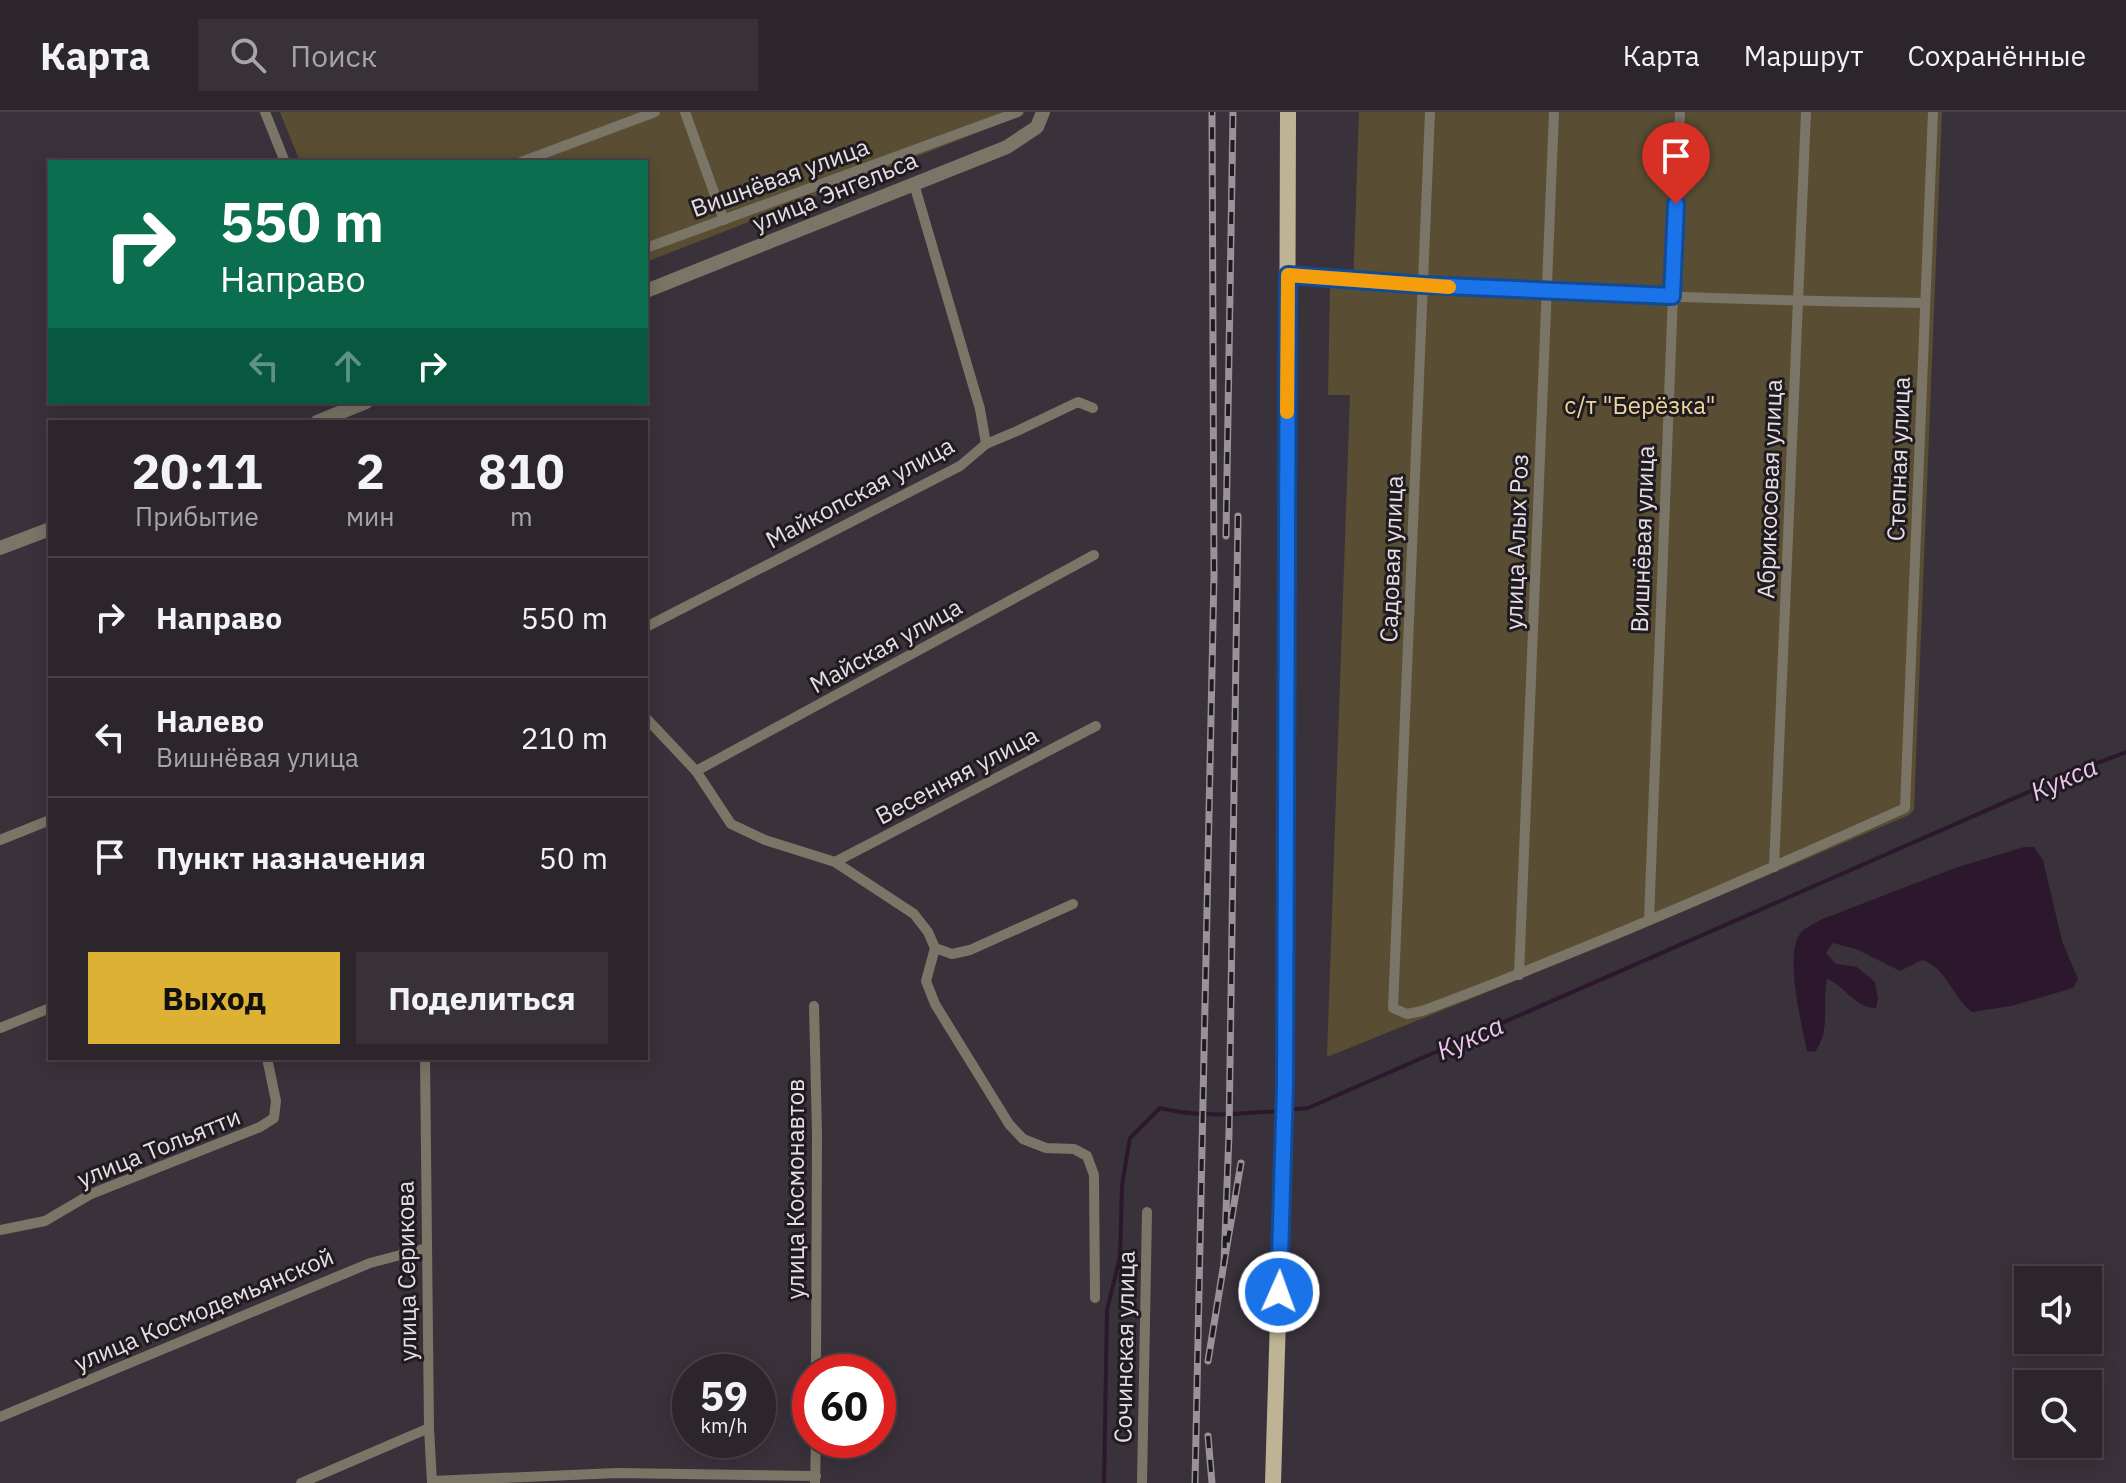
<!DOCTYPE html>
<html lang="ru">
<head>
<meta charset="utf-8">
<style>
	body { margin:0; font-family:"IBM Plex Sans",sans-serif; background:#383238; color:#f1f3f6; height:100vh; display:flex; flex-direction:column; font-size:30px; white-space:nowrap }
	* { box-sizing:border-box; margin:0 }
	p { font-size:26px; color:#a6a5a9 }
	.icon { flex:none; width:44px; height:44px; fill:none; stroke:currentColor; stroke-width:2; stroke-linecap:round; stroke-linejoin:round }
	.map { position:relative; flex:1; overflow:hidden }
	.sheet { position:absolute; left:48px; top:308px; width:600px; height:640px; display:flex; flex-direction:column; background:#2c262c; border-radius:0px; box-shadow:0 4px 20px #0003,0 0 0 2px #484348 }
	.sheet>* { flex:none }
	.hud { position:absolute; left:48px; top:48px; width:600px; height:244px; border-radius:0px; box-shadow:0 4px 20px #0003,0 0 0 2px #484348; background:#0b6e4f; color:#fff; overflow:hidden }
	.fabs { position:absolute; left:2014px; top:1154px; display:grid; gap:16px }
	.fabs a { display:grid; place-items:center; width:88px; height:88px; border-radius:0px; background:#2c262c; box-shadow:0 4px 20px #0003,0 0 0 2px #484348; font-size:40px }
	.speed { position:absolute; left:672px; top:1242px; display:flex; gap:16px; font-size:40px; font-weight:700; text-align:center }
	.speed>* { display:grid; place-content:center; width:104px; height:104px; border-radius:50%; background:#2c262c; box-shadow:0 4px 20px #0003,0 0 0 2px #484348; line-height:1 }
	.speed small { font-size:20px; font-weight:400 }
	.speed .limit { border:12px solid #d22; background:#fff; color:#111 }
	.pin { position:absolute; display:grid; place-items:center; width:68px; height:68px; color:#fff; margin:-82px -34px; border-radius:50% 50% 50% 0; rotate:-45deg; box-shadow:0 0 8px #0007 }
	.pin .icon { rotate:45deg }
	.me { position:absolute; width:88px; margin:-44px; rotate:2deg; stroke-linejoin:round; filter:drop-shadow(0 0 6px #0008) }
	.turn { display:flex; align-items:center; gap:28px; height:168px; padding:0 40px; font-size:36px }
	.turn .icon { width:104px; height:104px; stroke-width:2.5 }
	.turn b { display:block; font-size:56px; line-height:68px }
	.lanes { display:flex; align-items:center; height:76px; padding:0 40px; background:#0003; justify-content:center; gap:40px; direction:ltr }
	.lanes .off { opacity:.35 }
	.eta { display:flex; justify-content:space-evenly; align-items:center; height:136px; text-align:center }
	.eta b { font-size:48px; font-weight:700; line-height:56px }
	.button { display:flex; gap:16px; margin-top:auto; padding:16px 40px }
	.button a { flex:1; height:92px; border-radius:0px; background:#ddb133; color:#111; font-size:32px; font-weight:700; line-height:92px; text-align:center }
	.button a+a { background:#383238; color:#f1f3f6 }
	ul { padding:0; list-style:none }
	li { display:flex; align-items:center; gap:24px; height:120px; padding:0 40px; border-top:2px solid #484348 }
	li div { flex:1 }
	li b { display:block; font-size:30px }
	li em { font-style:normal }
	header { display:flex; align-items:center; gap:48px; box-sizing:border-box; height:112px; padding:0 40px; background:#2c262c; border-bottom:2px solid #484348 }
	header strong { font-size:38px }
	nav { display:flex; gap:44px; margin-inline-start:auto; font-size:28px }
	.search { width:560px; height:72px; background:#383238; display:flex; align-items:center; gap:20px; box-sizing:border-box; padding:0 28px; border-radius:0px; color:#a6a5a9; font-size:30px }
	.map>svg:first-child { display:block }
</style>
</head>
<body>
<header>
<strong>Карта</strong>
<div class="search"><svg class="icon" aria-label="search" viewBox="0 0 24 24"><circle cx="10" cy="10" r="6"/><path d="M15 15l6 6"/></svg>Поиск</div>
<nav><a>Карта</a><a>Маршрут</a><a>Сохранённые</a></nav>
</header>
<div class="map">
<svg width="2126" height="1371" viewBox="0 0 2126 1371">
	<rect width="100%" height="100%" fill="#3a323b"/>
	<!-- green -->
	<g fill="#594e33">
		<polygon points="280,0 1025,0 1023,3 646,150 646,50 300,50"/>
		<polygon points="1359,0 1942,0 1914,698 1909,703 1619,827 1327,945 1350,283 1328,283 1330,175 1353,176"/>
	</g>
	<!-- water -->
	<path fill="#2c172d" d="M2024,735h10l9,13 19,81 16,38 -5,9 -62,18 -39,6c-19,-14 -26,-45 -50,-52l-22,11 -44,-22 -23,-6 -7,10 10,11 21,3 18,15 3,17 -2,9c-22,0 -30,-22 -49,-29 -5,25 4,51 -12,73l-8,-1c-5,-26 -23,-95 -7,-117 4,-6 14,-10 20,-14l135,-52z"/>
	<g fill="none" stroke-linecap="round" stroke-linejoin="round">
		<!-- stream -->
		<g stroke="#2c172d" stroke-width="4">
			<polyline points="1287,998 1308,996 2074,660 2126,640"/>
			<path d="M1104,1371l3,-173 13,-53 2,-72 8,-47 30,-30c41,10 77,6 119,3"/>
		</g>
		<!-- minor -->
		<g stroke="#7b7567" stroke-width="10">
			<polyline points="265,0 285,50"/>
			<polyline points="685,0 724,108"/>
			<path d="M1430,0l-37,896 14,6 15,-3c163,-61 323,-131 483,-203l28,-696"/>
			<polyline points="521,50 655,0"/>
			<polyline points="914,72 980,297 986,332"/>
			<polyline points="646,136 1018,0"/>
			<path d="M1288,163c212,16 424,25 637,28"/>
			<polyline points="646,515 960,354 986,332 1017,319 1078,290 1093,296"/>
			<polyline points="646,606 696,659 731,712 765,728 835,750 914,802 928,820 935,836 926,869 935,892 1009,1012 1023,1027 1046,1036 1074,1037 1087,1044 1094,1063 1095,1186"/>
			<polyline points="696,659 1094,443"/>
			<polyline points="0,728 50,708"/>
			<polyline points="835,750 1096,614"/>
			<polyline points="1774,755 1806,0"/>
			<polyline points="1649,808 1680,0"/>
			<polyline points="935,836 952,842 970,838 1073,792"/>
			<polyline points="1519,863 1554,0"/>
			<polyline points="814,894 817,1022 816,1260"/>
			<polyline points="0,916 50,896"/>
			<polyline points="425,946 429,1316 432,1371"/>
			<polyline points="0,1118 45,1109 91,1082 260,1015 274,1006 276,989 267,946"/>
			<polyline points="0,1305 370,1151 427,1136"/>
			<polyline points="432,1369 617,1361 816,1364"/>
			<polyline points="301,1371 429,1316"/>
			<polyline points="815,1371 816,1328"/>
			<polyline points="1142,1371 1147,1100"/>
		</g>
		<!-- tertiary -->
		<g stroke="#7b7567" stroke-width="14">
			<polyline points="646,179 1007,35 1037,15 1043,0"/>
			<polyline points="317,310 366,290"/>
			<polyline points="0,436 50,417"/>
		</g>
		<!-- primary -->
		<polyline stroke="#bfb396" stroke-width="16" points="1273,1371 1285,974 1288,0"/>
		<!-- rail casing -->
		<g stroke="#999299" stroke-width="7">
			<g id="rail">
				<polyline points="1238,404 1229,1022 1224,1151 1241,1051"/>
				<polyline points="1226,424 1233,0"/>
				<polyline points="1208,1249 1224,1151"/>
				<polyline points="1208,1324 1212,1371"/>
				<polyline points="1195,1371 1214,463 1212,0"/>
			</g>
		</g>
		<!-- rail -->
		<use href="#rail" stroke="#1f1b1f" stroke-width="4" stroke-dasharray="12" stroke-linecap="butt"/>
	</g>
	<g fill="none" stroke-linecap="round" stroke-linejoin="round">
		<!-- route casing -->
		<g stroke="#114b97" stroke-width="20">
			<polyline id="route" points="1279,1180 1285,974 1288,163 1424,173 1672,184 1676,92"/>
		</g>
		<!-- route -->
		<use href="#route" stroke="#1a73e8" stroke-width="14"/>
		<!-- slow -->
		<polyline stroke="#f59e0b" stroke-width="14" points="1287,300 1288,163 1449,175"/>
	</g>
	<g text-anchor="middle" stroke-width="6" stroke-linejoin="round" paint-order="stroke">
		<!-- street labels -->
		<g font-size="24" fill="#e5dfe5" stroke="#1f1b1f">
			<text transform="translate(780 66) rotate(-20)" y="8">Вишнёвая улица</text>
			<text transform="translate(835 80) rotate(-22)" y="8">улица Энгельса</text>
			<text transform="translate(1899 347) rotate(-88)" y="8">Степная улица</text>
			<text transform="translate(1770 377) rotate(-88)" y="8">Абрикосовая улица</text>
			<text transform="translate(860 381) rotate(-28)" y="8">Майкопская улица</text>
			<text transform="translate(1643 427) rotate(-88)" y="8">Вишнёвая улица</text>
			<text transform="translate(1517 430) rotate(-88)" y="8">улица Алых Роз</text>
			<text transform="translate(1392 447) rotate(-88)" y="8">Садовая улица</text>
			<text transform="translate(886 534) rotate(-29)" y="8">Майская улица</text>
			<text transform="translate(957 664) rotate(-28)" y="8">Весенняя улица</text>
			<text transform="translate(159 1036) rotate(-22)" y="8">улица Тольятти</text>
			<text transform="translate(796 1077) rotate(-90)" y="8">улица Космонавтов</text>
			<text transform="translate(407 1159) rotate(-91)" y="8">улица Серикова</text>
			<text transform="translate(204 1198) rotate(-23)" y="8">улица Космодемьянской</text>
			<text transform="translate(1125 1235) rotate(-89)" y="8">Сочинская улица</text>
		</g>
		<!-- park labels -->
		<g font-size="24" fill="#edd59b" stroke="#1f1b1f">
			<text x="1640" y="302">с/т "Берёзка"</text>
		</g>
		<!-- water labels -->
		<g font-size="26" font-style="italic" fill="#f1c5f4" stroke="#1f1b1f">
			<text transform="translate(2064 667) rotate(-24)" y="9">Кукса</text>
			<text transform="translate(1470 926) rotate(-24)" y="9">Кукса</text>
		</g>
	</g>
</svg>
<div class="fabs">
<a><svg class="icon" aria-label="sound" viewBox="0 0 24 24"><path d="M4 9h4l5-4v14l-5-4H4zM17 9q2 3 0 6"/></svg></a>
<a><svg class="icon" aria-label="search" viewBox="0 0 24 24"><circle cx="10" cy="10" r="6"/><path d="M15 15l6 6"/></svg></a>
</div>
<div class="speed"><div>59<small>km/h</small></div><div class="limit">60</div></div>
<div class="pin" style="left:1676px;top:92px;background:#d93025"><svg class="icon" aria-label="arrive" viewBox="0 0 24 24"><path d="M6 21V4h12l-3 4 3 4H6"/></svg></div>
<svg class="me" style="left:1279px;top:1180px" viewBox="-20 -20 40 40"><circle r="17" fill="#1a73e8" stroke="#fff" stroke-width="3"/><path d="M0-11L8 9 0 5-8 9z" fill="#fff"/></svg>
<div class="hud">
<div class="turn"><svg class="icon" aria-label="right" viewBox="0 0 24 24"><path d="M7 20v-9h11M14 6l5 5-5 5"/></svg><div><b>550 m</b>Направо</div></div>
<div class="lanes"><svg class="icon off" aria-label="left" viewBox="0 0 24 24"><path d="M17 20v-9H6M10 6l-5 5 5 5"/></svg><svg class="icon off" aria-label="ahead" viewBox="0 0 24 24"><path d="M12 20V5M6 11l6-6 6 6"/></svg><svg class="icon" aria-label="right" viewBox="0 0 24 24"><path d="M7 20v-9h11M14 6l5 5-5 5"/></svg></div>
</div>
<section class="sheet">
<div class="eta">
<div><b>20:11</b><p>Прибытие</p></div>
<div><b>2</b><p>мин</p></div>
<div><b>810</b><p>m</p></div>
</div>
<ul>
<li><svg class="icon" aria-label="right" viewBox="0 0 24 24"><path d="M7 20v-9h11M14 6l5 5-5 5"/></svg><div><b>Направо</b></div><em>550 m</em></li>
<li><svg class="icon" aria-label="left" viewBox="0 0 24 24"><path d="M17 20v-9H6M10 6l-5 5 5 5"/></svg><div><b>Налево</b><p>Вишнёвая улица</p></div><em>210 m</em></li>
<li><svg class="icon" aria-label="arrive" viewBox="0 0 24 24"><path d="M6 21V4h12l-3 4 3 4H6"/></svg><div><b>Пункт назначения</b></div><em>50 m</em></li>
</ul>
<div class="button"><a>Выход</a><a>Поделиться</a></div>
</section>
</div>
</body>
</html>
